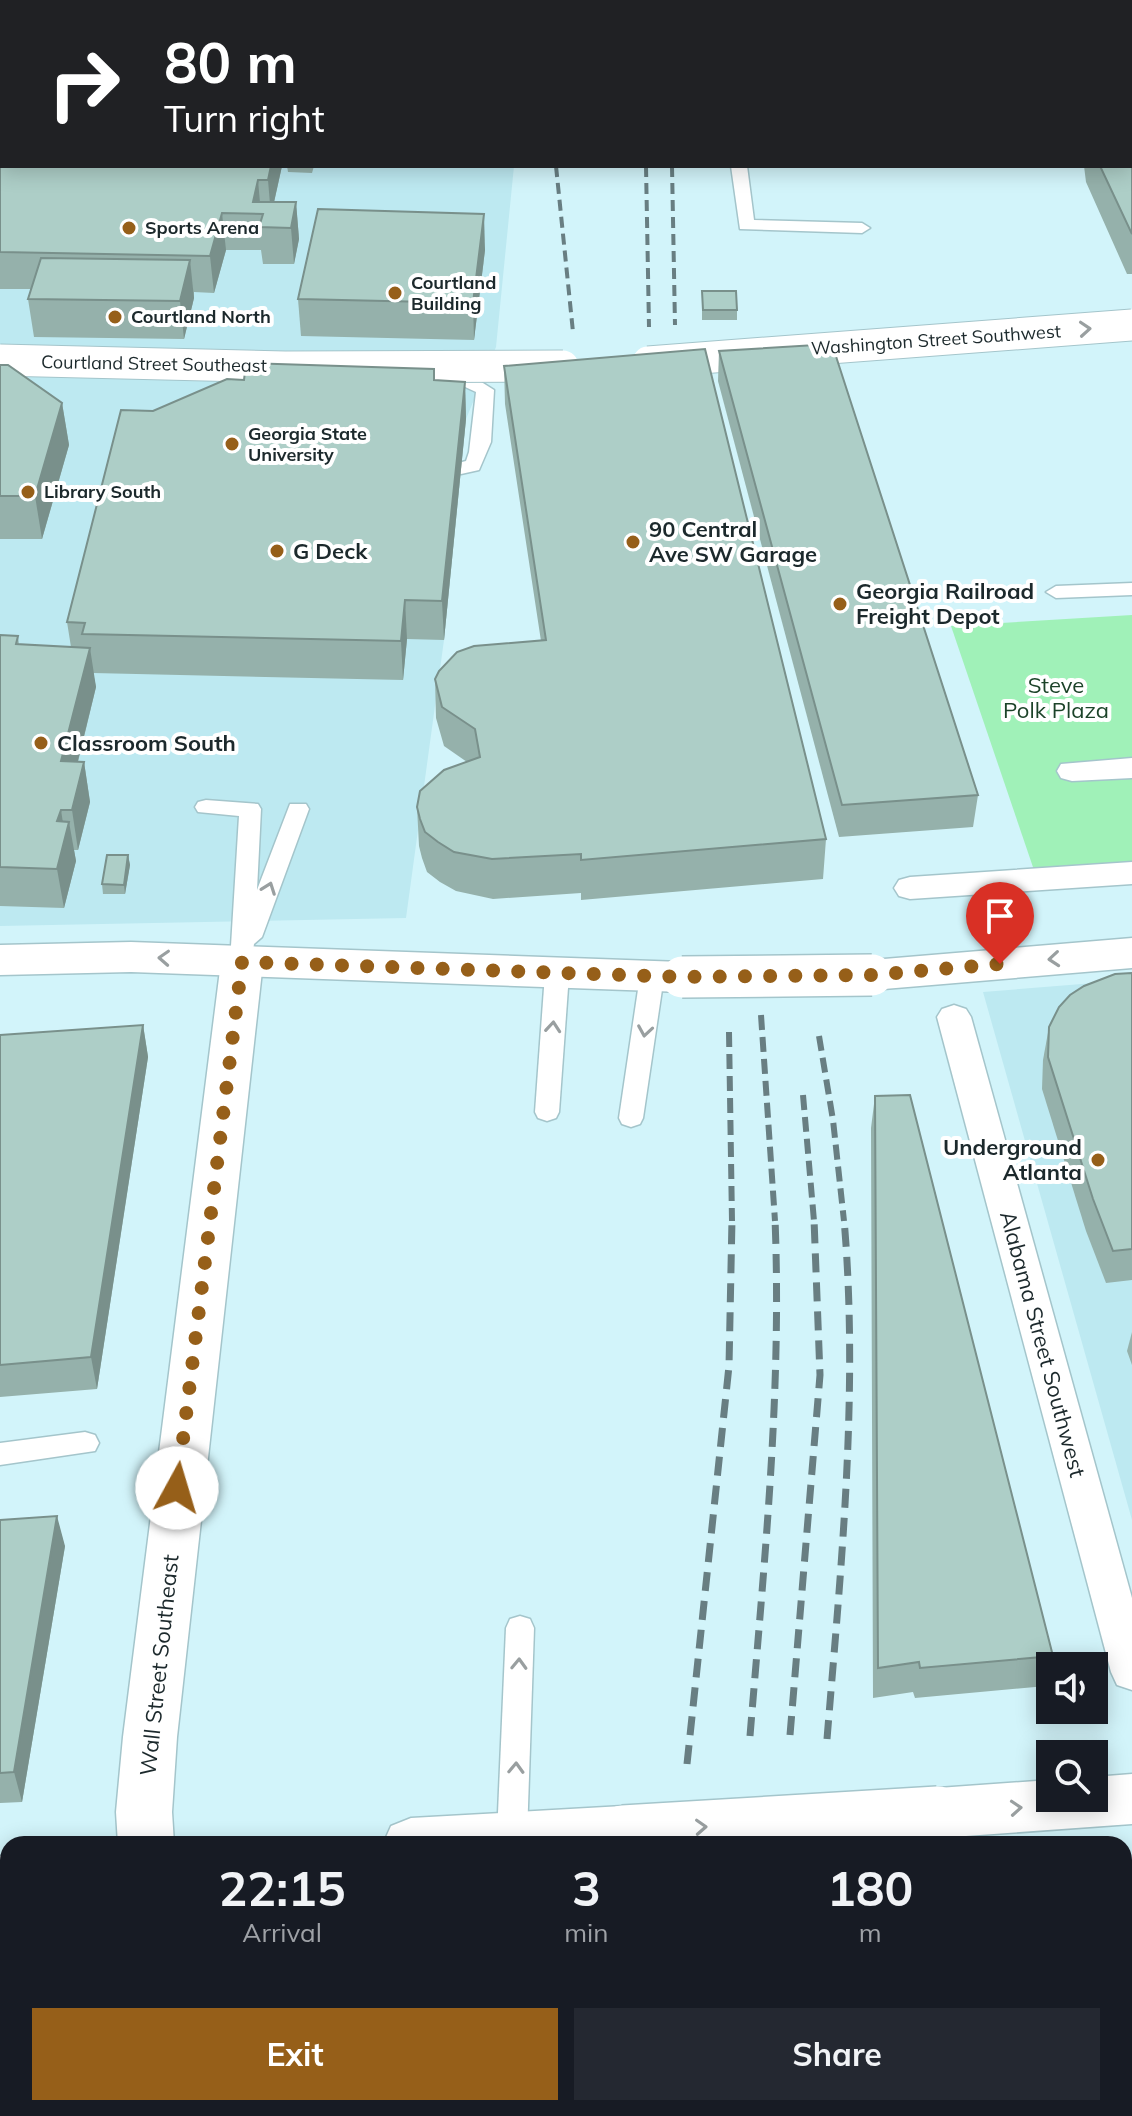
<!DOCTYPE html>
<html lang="en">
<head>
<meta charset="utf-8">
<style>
	body { margin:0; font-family:Mulish,sans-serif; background:#242831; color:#f1f3f6; height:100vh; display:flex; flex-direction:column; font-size:30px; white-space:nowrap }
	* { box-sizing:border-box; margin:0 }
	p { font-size:26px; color:#9ea1a6 }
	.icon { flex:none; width:44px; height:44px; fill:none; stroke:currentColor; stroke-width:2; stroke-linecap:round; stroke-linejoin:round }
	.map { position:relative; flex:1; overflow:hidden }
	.panel { position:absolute; left:0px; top:1836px; width:1132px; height:280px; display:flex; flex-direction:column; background:#171b24; border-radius:24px 24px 0 0; box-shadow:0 4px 20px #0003 }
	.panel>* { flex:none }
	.top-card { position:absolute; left:0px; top:0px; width:1132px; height:168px; box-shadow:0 4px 20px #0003; background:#202124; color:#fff; overflow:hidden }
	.fabs { position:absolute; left:1036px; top:1652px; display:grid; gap:16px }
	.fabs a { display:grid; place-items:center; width:72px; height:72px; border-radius:0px; background:#171b24; box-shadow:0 4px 20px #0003; font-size:40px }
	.pin { position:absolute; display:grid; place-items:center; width:68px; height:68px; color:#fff; margin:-82px -34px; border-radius:50% 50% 50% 0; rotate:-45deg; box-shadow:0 0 8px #0007 }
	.pin .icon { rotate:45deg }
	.me { position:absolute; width:88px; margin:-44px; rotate:6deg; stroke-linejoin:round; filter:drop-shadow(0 0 6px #0008) }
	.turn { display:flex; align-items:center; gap:28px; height:168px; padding:0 32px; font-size:36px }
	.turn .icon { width:104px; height:104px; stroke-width:2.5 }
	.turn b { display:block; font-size:56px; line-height:68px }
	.eta { display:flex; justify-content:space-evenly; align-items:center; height:136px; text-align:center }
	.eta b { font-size:48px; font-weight:700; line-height:56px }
	.button { display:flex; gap:16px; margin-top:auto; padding:16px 32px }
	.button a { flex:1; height:92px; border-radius:0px; background:#965f19; color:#fff; font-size:32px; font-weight:700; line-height:92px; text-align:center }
	.button a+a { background:#242831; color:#f1f3f6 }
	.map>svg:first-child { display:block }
</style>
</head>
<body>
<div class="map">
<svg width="1132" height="2116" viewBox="0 0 1132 2116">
	<rect width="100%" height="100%" fill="#d2f4fa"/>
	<!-- built -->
	<g fill="#bde9f1">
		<polygon points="0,0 530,0 2,2 2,166 514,166 496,347 466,419 444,640 406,918 0,926"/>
		<polygon points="1132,980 1132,1520 983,992"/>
	</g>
	<!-- green -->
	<g fill="#a0f1b8">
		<polygon points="1132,615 1132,866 1035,873 951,626"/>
		<polygon points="236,2108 1124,2108 1132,2116 236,2116"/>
	</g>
	<!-- water -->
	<polygon fill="#adc2f6" points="711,2108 794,2108 793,2116 710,2116"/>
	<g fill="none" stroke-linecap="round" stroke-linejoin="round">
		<!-- service casing -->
		<g stroke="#a4c5cb" stroke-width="3">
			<g id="service">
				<polygon points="731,166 747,166 754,220 862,223 870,228 862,233 740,229"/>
				<polygon points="438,375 475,378 494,390 491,442 479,470 461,474 452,468 454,464 466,461 469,452 476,392 463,386 432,384 429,380"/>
				<polygon points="1132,583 1132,595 1056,598 1046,592 1056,586"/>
				<polygon points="206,800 258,804 261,809 257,890 290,804 306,804 309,809 262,937 254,944 250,968 234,968 230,962 239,816 198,812 195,807 198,802"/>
				<polygon points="557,966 565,968 569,974 559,1112 556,1118 547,1121 538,1118 535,1112 545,974 549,968"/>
				<polygon points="652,968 660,970 664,976 643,1118 640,1124 631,1127 622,1124 619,1118 640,976 644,970"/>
				<polygon points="85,1432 95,1435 99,1443 95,1451 0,1465 0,1443"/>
				<polygon points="520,1616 530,1619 534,1628 527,1836 524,1844 500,1844 497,1836 506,1628 510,1619"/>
			</g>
		</g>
		<!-- pedestrian casing -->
		<g stroke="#a4c5cb" stroke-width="3">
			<g id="pedestrian">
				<polygon points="1132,758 1132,778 1072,781 1061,778 1057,771 1061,764"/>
				<polygon points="1132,862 1132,884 910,899 899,896 894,888 899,880 910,877"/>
				<polygon points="954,1005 966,1009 971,1017 1132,1598 1132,1690 1117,1685 1111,1672 937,1017 942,1009"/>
				<polygon points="646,2108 692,2108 690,2116 644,2116"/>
				<rect x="814" y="2108" width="46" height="8"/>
			</g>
		</g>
		<!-- tertiary casing -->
		<g stroke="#a4c5cb" stroke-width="3">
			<g id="tertiary">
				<polygon points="242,947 257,952 263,962 177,1737 172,1812 174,1844 118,1844 116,1812 123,1737 221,962 227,952"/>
				<rect x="129" y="2108" width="60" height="8"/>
			</g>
		</g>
		<!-- secondary casing -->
		<g stroke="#a4c5cb" stroke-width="3">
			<g id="secondary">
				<polygon points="724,0 896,0 894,2"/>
				<polygon points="1132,938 1132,968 872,990 857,986 851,975 857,964 872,960"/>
				<polygon points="131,942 682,962 697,966 703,977 697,988 682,992 131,972 0,975 0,945"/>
				<polygon points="1132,1774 1132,1824 938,1838 918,1831 910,1813 918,1795 938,1788 1050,1780 1050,1798 1094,1798 1094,1777"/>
				<polygon points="623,1806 643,1814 651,1832 646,1844 383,1844 391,1826 411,1818"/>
				<rect x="0" y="1856" width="8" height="52"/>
			</g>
		</g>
		<!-- service -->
		<use href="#service" fill="#fff" fill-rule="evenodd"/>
		<!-- pedestrian -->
		<use href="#pedestrian" fill="#fff" fill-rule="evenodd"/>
		<!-- tertiary -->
		<use href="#tertiary" fill="#fff" fill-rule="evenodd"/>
		<!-- secondary -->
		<use href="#secondary" fill="#fff" fill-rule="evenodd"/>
		<!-- rail-far2 -->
		<g stroke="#687e82" stroke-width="4" stroke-dasharray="11 6" stroke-linecap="butt">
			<polyline points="556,166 573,332"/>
			<polyline points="646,166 649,327"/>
			<polyline points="672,166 675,325"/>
		</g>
		<!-- rail-far1 -->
		<g stroke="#687e82" stroke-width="6" stroke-dasharray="15 7" stroke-linecap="butt">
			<polyline points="761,1015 775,1221"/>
			<polyline points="729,1032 732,1221"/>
			<polyline points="819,1036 833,1120 844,1221"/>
			<polyline points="803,1095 814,1221"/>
		</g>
		<!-- rail -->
		<g stroke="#687e82" stroke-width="7" stroke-dasharray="19 10" stroke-linecap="butt">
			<polyline points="790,1735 820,1375 814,1219"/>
			<path d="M750,1736c14,-172 32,-344 25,-517"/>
			<path d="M827,1739c14,-172 32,-347 17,-520"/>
			<polyline points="687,1764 729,1366 732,1219"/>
		</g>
		<!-- secondary-bridge-far2 casing -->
		<g stroke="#a4c5cb" stroke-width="33" stroke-linecap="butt">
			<g id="secondary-bridge-far2">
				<polyline points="0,360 285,367 563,366"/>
				<polyline points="648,362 1132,325"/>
			</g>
		</g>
		<!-- secondary-bridge-far1 casing -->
		<g stroke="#a4c5cb" stroke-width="44" stroke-linecap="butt">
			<polyline id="secondary-bridge-far1" points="682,977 872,975"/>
		</g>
		<!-- secondary-bridge casing -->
		<g stroke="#a4c5cb" stroke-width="56" stroke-linecap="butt">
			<polyline id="secondary-bridge" points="623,1832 938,1813"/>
		</g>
		<!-- secondary-bridge-far2 -->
		<use href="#secondary-bridge-far2" stroke="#fff" stroke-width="31"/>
		<!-- secondary-bridge-far1 -->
		<use href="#secondary-bridge-far1" stroke="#fff" stroke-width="41"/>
		<!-- secondary-bridge -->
		<use href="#secondary-bridge" stroke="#fff" stroke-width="53"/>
	</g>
	<!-- wall -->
	<g fill="#95b1ab">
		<polygon points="1071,0 1132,0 1132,274 1127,274 1086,182 1084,166 1130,166 1130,2 1070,2"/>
		<polygon points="0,68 2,68 2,166 282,166 274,202 296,202 299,239 294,264 263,264 261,250 226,250 214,293 194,292 194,298 184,339 34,337 28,299 31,289 0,289"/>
		<polygon points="287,166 314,166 312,173 288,172"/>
		<polygon points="485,250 474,340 301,336 298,299"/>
		<polygon points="702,291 737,310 737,320 702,320"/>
		<polygon points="719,351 978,795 973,827 839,837 718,381"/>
		<polygon points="0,365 62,403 69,445 42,539 0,539"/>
		<polygon points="504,366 826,839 823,879 581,900 581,893 493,899 456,891 440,882 427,872 422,858 419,846 417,807 467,762 444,746 436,718 435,679 541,641 505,404"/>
		<polygon points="244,380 435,380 465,382 466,419 444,640 407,639 403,680 93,673 96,687 78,762 84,762 90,802 78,850 74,850 76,861 64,908 0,906 0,635 18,636 19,645 71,647 67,622 153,411"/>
		<polygon points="128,855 130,865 125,894 103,894 102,884"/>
		<polygon points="1132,973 1132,1280 1106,1283 1086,1231 1042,1089 1043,1060 1049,1027"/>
		<polygon points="143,1025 148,1057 97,1389 0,1397 0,1035"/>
		<polygon points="875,1096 1053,1656 1046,1686 915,1698 913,1692 873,1698 871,1128"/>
		<polygon points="1132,1332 1132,1365 1127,1351"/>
		<polygon points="0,1520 65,1546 22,1802 0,1803"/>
		<polygon points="992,2108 1124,2108 1132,2116 993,2116"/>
	</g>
	<!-- shaded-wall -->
	<g fill="#79908b">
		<polygon points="271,166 282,166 271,216 268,180"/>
		<polygon points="258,180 261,214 253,202"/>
		<polygon points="296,202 299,239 294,264 291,228"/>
		<polygon points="222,213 226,250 214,293 210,256"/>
		<polygon points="484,214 485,250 474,340 473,303"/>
		<polygon points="190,260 194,298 184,339 180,301"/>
		<polygon points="465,382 466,419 444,640 442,601"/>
		<polygon points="62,403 69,445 42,539 35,496"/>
		<polygon points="405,600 407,639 403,680 401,641"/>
		<polygon points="90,648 96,687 68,801 61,761"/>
		<polygon points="84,762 90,802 78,850 72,810"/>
		<polygon points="61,810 65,836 69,822 76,861 64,908 57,869 57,821"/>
		<polygon points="128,855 130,865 125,894 124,885"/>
		<polygon points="143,1025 148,1057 97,1389 91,1357"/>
		<polygon points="57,1516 65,1546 22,1802 14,1772"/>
		<rect x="82" y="2108" width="11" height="8"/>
		<polygon points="583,2109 583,2116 559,2116"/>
	</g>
	<!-- building -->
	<g fill="#adcec7" stroke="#79908b" stroke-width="2">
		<polygon points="45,0 343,0 342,2 44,2"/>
		<polygon points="1072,0 1132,0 1132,234 1100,166 1130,166 1130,2 1072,2"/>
		<rect x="0" y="68" width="2" height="23"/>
		<polygon points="2,104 2,166 271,166 268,180 258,180 253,202 296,202 291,228 259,227 263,214 222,213 210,256 0,252 0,110"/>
		<polygon points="318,209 484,214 473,303 298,299"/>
		<polygon points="41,258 190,260 180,301 28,299"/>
		<polygon points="702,291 736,291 737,310 703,310"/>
		<polygon points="832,344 978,795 842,805 719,351"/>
		<polygon points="705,349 826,839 581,860 581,854 492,859 454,852 438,842 425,832 420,819 417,807 420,791 444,770 480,757 475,729 442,707 435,679 439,671 457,652 474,646 546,640 504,366"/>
		<polygon points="246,363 434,369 434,380 465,382 442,601 405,600 401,641 82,634 85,623 67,622 121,410 153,411 227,379 244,380"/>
		<polygon points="0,365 8,365 62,403 35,496 0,496"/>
		<polygon points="0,635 18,636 16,644 90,648 61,761 84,762 72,810 61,810 57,821 69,822 57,869 0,867"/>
		<polygon points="107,855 128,855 124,885 102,884"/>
		<polygon points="1132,973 1132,1249 1113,1251 1093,1199 1048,1057 1049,1027 1059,1007 1070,995 1084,986 1115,974"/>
		<polygon points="143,1025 91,1357 0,1365 0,1035"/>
		<polygon points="910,1095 1053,1656 920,1668 919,1662 878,1668 875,1096"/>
		<polygon points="57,1516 14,1772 0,1773 0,1520"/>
		<polygon points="0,1941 8,1941 8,2108 82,2108 82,2116 0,2116"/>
		<polygon points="1124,1958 1132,1989 1132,2116 1004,2116 1002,2108 1124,2108"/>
		<polygon points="280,2108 583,2108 583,2109 559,2116 281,2116"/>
	</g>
	<!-- one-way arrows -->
	<defs><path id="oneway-chevron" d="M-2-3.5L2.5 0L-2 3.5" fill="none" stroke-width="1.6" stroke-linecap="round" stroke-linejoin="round" transform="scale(2)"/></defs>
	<g stroke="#999fa0">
		<use href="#oneway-chevron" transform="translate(1085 329) rotate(-4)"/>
		<use href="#oneway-chevron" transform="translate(269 888) rotate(-70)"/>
		<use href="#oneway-chevron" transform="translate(164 958) rotate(-177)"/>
		<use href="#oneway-chevron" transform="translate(1054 959) rotate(175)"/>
		<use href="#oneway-chevron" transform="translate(553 1027) rotate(-85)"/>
		<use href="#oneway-chevron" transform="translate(645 1031) rotate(99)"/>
		<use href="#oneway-chevron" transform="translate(519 1664) rotate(-88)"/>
		<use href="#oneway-chevron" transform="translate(516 1768) rotate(-88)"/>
		<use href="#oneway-chevron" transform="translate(1016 1808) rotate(-4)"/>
		<use href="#oneway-chevron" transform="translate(701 1827) rotate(-3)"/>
	</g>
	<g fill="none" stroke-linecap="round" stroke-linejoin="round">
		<!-- route -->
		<polyline stroke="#965f19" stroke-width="14" stroke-dasharray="0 25.2" points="177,1488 242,962 682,977 872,975 1000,964"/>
	</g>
	<!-- markers -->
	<g fill="#965f19" stroke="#fff" stroke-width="3">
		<circle cx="129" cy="228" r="8"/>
		<circle cx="395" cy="293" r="8"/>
		<circle cx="115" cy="317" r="8"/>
		<circle cx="232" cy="444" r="8"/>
		<circle cx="28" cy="492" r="8"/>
		<circle cx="633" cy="542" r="8"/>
		<circle cx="277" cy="551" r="8"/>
		<circle cx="840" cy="604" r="8"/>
		<circle cx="41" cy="743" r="8"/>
		<circle cx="1098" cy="1160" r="8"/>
	</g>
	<g text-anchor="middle" stroke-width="8" stroke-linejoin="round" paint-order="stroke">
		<!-- far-poi labels -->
		<g font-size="18" font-weight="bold" fill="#1c292c" stroke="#fff" text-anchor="start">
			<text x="145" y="234">Sports Arena</text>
			<text x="411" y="289">Courtland<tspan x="411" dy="21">Building</tspan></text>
			<text x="131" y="323">Courtland North</text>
			<text x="248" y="440">Georgia State<tspan x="248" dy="21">University</tspan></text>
			<text x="44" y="498">Library South</text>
		</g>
		<!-- far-street labels -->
		<g font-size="18" fill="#1c292c" stroke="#fff">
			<text transform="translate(936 340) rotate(-4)" y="6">Washington Street Southwest</text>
			<text transform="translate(154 364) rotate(1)" y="6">Courtland Street Southeast</text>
		</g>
		<!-- poi labels -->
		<g font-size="22" font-weight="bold" fill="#1c292c" stroke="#fff" text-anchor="start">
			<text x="649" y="537">90 Central<tspan x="649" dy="25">Ave SW Garage</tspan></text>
			<text x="293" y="559">G Deck</text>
			<text x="856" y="599">Georgia Railroad<tspan x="856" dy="25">Freight Depot</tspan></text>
			<text x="57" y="751">Classroom South</text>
			<text x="1082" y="1155" text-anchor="end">Underground<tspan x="1082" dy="25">Atlanta</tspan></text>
		</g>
		<!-- park labels -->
		<g font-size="22" fill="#1c4329" stroke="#fff">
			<text x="1056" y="693">Steve<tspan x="1056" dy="25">Polk Plaza</tspan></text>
		</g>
		<!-- street labels -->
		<g font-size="22" fill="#1c292c" stroke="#fff">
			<text transform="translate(1043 1344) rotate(75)" y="8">Alabama Street Southwest</text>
			<text transform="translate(159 1665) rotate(-84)" y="8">Wall Street Southeast</text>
		</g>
	</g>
</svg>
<div class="fabs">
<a><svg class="icon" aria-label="sound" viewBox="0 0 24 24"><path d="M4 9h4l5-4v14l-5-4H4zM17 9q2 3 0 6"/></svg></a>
<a><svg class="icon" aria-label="search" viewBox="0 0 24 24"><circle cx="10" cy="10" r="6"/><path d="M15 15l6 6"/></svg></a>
</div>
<div class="pin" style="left:1000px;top:964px;background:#d93025"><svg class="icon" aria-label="arrive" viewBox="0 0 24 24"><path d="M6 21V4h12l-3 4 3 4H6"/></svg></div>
<svg class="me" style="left:177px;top:1488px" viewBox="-20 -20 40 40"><circle r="19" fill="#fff"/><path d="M0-13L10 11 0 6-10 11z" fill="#965f19"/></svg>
<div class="top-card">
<div class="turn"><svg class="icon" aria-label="right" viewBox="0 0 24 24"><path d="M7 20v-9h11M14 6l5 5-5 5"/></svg><div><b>80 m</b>Turn right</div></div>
</div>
<section class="panel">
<div class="eta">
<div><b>22:15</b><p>Arrival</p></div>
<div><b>3</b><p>min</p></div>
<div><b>180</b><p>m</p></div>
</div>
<div class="button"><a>Exit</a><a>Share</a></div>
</section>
</div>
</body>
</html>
